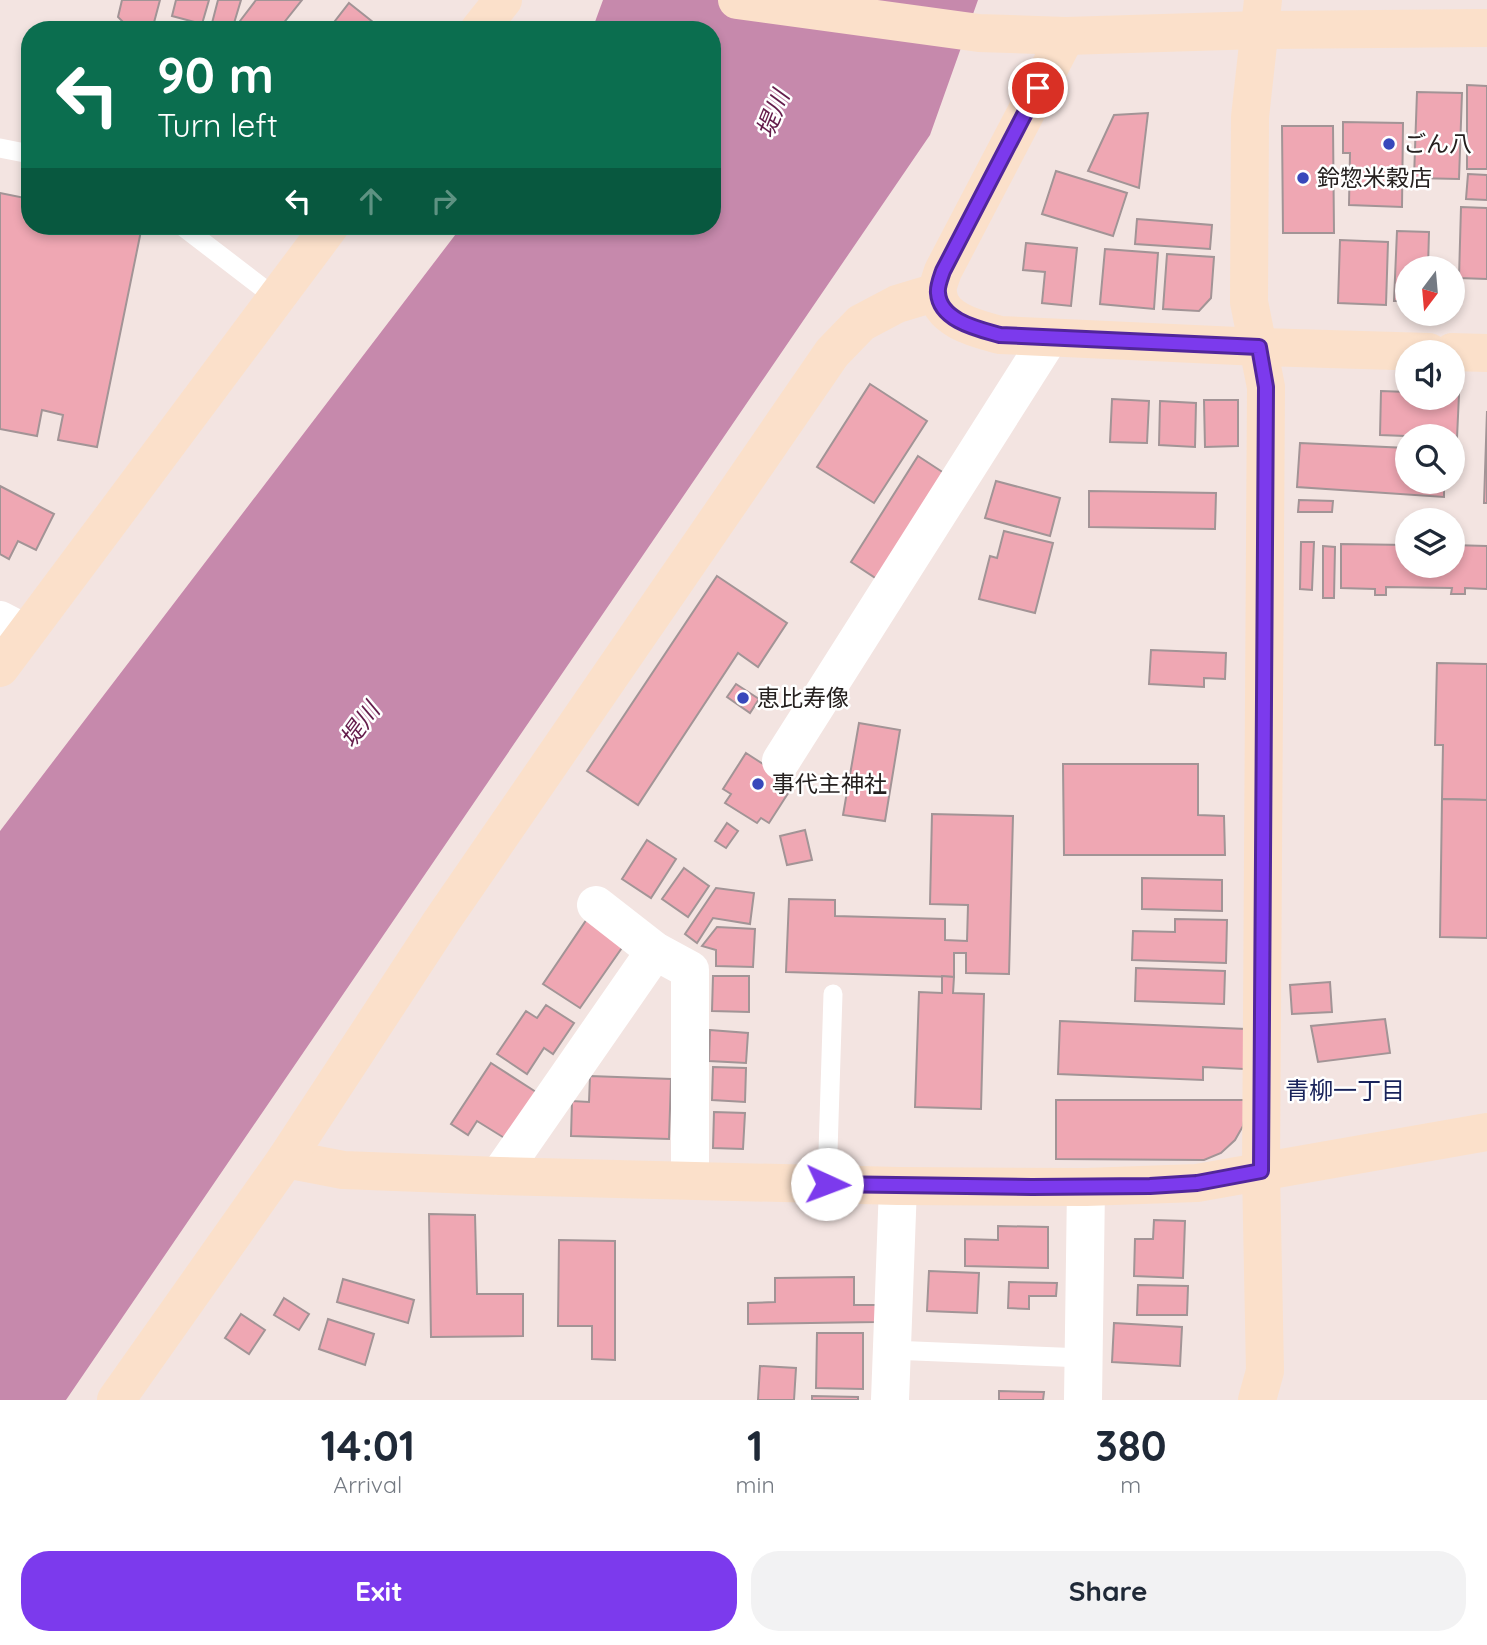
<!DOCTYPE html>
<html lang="en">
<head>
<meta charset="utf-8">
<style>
	body { margin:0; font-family:Quicksand,"Noto Sans JP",sans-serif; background:#f2f2f3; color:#1f2937; height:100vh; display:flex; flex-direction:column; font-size:26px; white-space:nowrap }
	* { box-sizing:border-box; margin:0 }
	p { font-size:23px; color:#747a83 }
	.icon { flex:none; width:38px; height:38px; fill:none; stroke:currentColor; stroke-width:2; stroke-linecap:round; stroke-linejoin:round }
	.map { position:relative; height:1400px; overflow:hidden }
	.side { display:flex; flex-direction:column; background:#fff; flex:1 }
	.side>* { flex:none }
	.top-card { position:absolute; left:21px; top:21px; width:700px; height:214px; border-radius:28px; box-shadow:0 4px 10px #0003; background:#0b6e4f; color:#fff; overflow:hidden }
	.needle { width:46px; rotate:196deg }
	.controls { position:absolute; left:1395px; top:256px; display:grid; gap:14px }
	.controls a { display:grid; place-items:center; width:70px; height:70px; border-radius:50%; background:#fff; box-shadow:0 4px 10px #0003; font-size:35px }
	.pin { position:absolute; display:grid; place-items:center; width:60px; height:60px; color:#fff; margin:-30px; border:4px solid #fff; border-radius:50%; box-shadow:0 2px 7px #0007 }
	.me { position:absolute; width:77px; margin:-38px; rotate:92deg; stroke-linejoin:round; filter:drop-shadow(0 0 5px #0008) }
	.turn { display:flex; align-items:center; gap:24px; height:147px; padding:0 21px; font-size:32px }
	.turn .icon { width:91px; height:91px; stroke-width:2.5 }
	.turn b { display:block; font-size:49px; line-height:60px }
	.lanes { display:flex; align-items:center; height:66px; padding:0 21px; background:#0003; justify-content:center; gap:35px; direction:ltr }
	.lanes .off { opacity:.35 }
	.eta { display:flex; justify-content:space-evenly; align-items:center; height:119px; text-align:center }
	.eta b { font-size:42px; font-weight:800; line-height:49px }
	.primary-button { display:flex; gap:14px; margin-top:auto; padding:14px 21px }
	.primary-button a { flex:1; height:80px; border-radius:28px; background:#7c3aed; color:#fff; font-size:28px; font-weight:800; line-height:80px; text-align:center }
	.primary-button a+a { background:#f2f2f3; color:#1f2937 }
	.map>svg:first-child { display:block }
</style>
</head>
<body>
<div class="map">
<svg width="1487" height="1400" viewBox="0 0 1487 1400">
	<rect width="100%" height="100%" fill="#f3e4e1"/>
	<!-- water -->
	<polygon fill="#c689ac" points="603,0 978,0 930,135 66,1400 0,1400 0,831 462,226 712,226 712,30 592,30"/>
	<!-- building -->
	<g fill="#efa7b3" stroke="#a29496" stroke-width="2">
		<polygon points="122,0 160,0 152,30 131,30 118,17"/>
		<polygon points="176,0 209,0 202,24 172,16"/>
		<polygon points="218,0 241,0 232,30 211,27"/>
		<polygon points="256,0 302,0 278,30 251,30 240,21"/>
		<polygon points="349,3 383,30 328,30"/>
		<polygon points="1467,85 1487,86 1487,169 1467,169"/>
		<polygon points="1417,92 1462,93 1459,179 1414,178"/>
		<polygon points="1148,113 1139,188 1088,171 1114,115"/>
		<polygon points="1343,122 1403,123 1402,207 1349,205 1350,153 1343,153"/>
		<polygon points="1282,126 1333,126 1334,233 1283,233"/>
		<polygon points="1056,171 1127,193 1113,236 1042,214"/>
		<polygon points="1468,174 1487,175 1487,200 1466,199"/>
		<polygon points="0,193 30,199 30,226 142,226 97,447 58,440 63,415 42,410 37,436 0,429"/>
		<polygon points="1461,207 1487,208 1487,279 1459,278"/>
		<polygon points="1137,219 1212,225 1210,249 1135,244"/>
		<polygon points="1397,231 1429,232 1428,268 1407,268 1407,301 1394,301"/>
		<polygon points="1340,240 1388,242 1386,305 1338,303"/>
		<polygon points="1026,243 1077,248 1071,306 1042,303 1045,272 1023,270"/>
		<polygon points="1105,249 1158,253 1154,309 1100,304"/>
		<polygon points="1167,254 1214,257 1211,298 1199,311 1163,309"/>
		<polygon points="870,384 927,421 874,503 817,467"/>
		<polygon points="1381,391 1407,392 1407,397 1452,397 1452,393 1459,394 1457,438 1380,435"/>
		<polygon points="1112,399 1149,401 1147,443 1110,442"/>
		<polygon points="1204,400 1238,400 1238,446 1205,447"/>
		<polygon points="1160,401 1196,403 1195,447 1159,445"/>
		<polygon points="1487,411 1487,503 1484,503"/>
		<polygon points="1300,443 1407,448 1407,481 1444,481 1444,497 1297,487"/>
		<polygon points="918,456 947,475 880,581 851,562"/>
		<polygon points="996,481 1060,498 1050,536 985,518"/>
		<polygon points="0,486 54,514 36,550 18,541 9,559 0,554"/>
		<polygon points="1089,491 1216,493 1215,529 1089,527"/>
		<polygon points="1299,500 1333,501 1332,512 1298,512"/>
		<polygon points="1004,531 1053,543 1035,613 979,599 990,556 997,558"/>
		<polygon points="1301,542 1314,542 1312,590 1300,589"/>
		<polygon points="1341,544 1407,545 1407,565 1452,565 1452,545 1487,546 1487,589 1465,588 1465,594 1451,594 1452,588 1386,587 1386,595 1375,595 1375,589 1341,588"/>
		<polygon points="1323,546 1335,547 1334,598 1323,598"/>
		<polygon points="717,576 787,623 758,667 738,653 638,805 587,771"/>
		<polygon points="1151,650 1226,653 1225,679 1204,678 1204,687 1149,684"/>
		<polygon points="1437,663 1487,664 1487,800 1442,799 1443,745 1435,745"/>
		<polygon points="736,684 759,699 750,713 727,697"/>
		<polygon points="859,723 900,730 885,821 843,815"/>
		<polygon points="746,753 794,784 769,823 761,818 757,823 725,803 731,794 723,789"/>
		<polygon points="1063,764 1198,764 1198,815 1224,816 1225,855 1064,855"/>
		<polygon points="1442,799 1487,800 1487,938 1440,937"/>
		<polygon points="932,814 1013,816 1009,974 966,973 966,953 954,953 954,977 786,972 789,899 835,900 835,916 945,919 945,940 967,941 968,905 930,904"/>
		<polygon points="727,823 738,831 726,848 715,841"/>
		<polygon points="805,830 812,860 787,865 780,836"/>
		<polygon points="647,840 676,859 651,898 622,879"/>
		<polygon points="684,868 709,886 688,917 662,899"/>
		<polygon points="1142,878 1222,880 1222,911 1142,909"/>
		<polygon points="716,888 754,893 750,924 713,918 697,943 685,934"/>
		<polygon points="589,916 626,942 580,1008 543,984"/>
		<polygon points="1175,919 1227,920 1226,963 1132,960 1133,931 1175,932"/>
		<polygon points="717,927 755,929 753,967 716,966 716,950 702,946"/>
		<polygon points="1136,968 1225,971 1224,1004 1135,1001"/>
		<polygon points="713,976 749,976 749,1012 712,1011"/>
		<polygon points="942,976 954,977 953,993 984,994 981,1109 915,1107 919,992 942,993"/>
		<polygon points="1330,982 1332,1012 1292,1014 1290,985"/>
		<polygon points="546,1005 574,1023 553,1054 544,1048 527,1074 497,1054 526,1011 537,1018"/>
		<polygon points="1385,1019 1390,1053 1318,1062 1311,1026"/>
		<polygon points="1060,1021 1246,1029 1244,1069 1203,1067 1203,1080 1058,1074"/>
		<polygon points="710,1030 748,1033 746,1063 709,1061"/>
		<polygon points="491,1063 536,1092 506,1139 477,1121 468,1135 451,1124"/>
		<polygon points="713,1067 746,1068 745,1102 712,1100"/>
		<polygon points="590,1076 671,1079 669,1139 571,1136 572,1101 589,1102"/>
		<polygon points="1056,1100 1248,1100 1243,1126 1235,1140 1221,1153 1204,1160 1056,1159"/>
		<polygon points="714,1112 745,1113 743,1149 713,1148"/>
		<polygon points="429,1214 475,1215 477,1294 523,1294 523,1336 431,1337"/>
		<polygon points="1154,1220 1185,1221 1183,1278 1134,1276 1135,1239 1153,1239"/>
		<polygon points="998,1226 1048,1227 1048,1268 965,1266 965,1239 998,1240"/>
		<polygon points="559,1240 615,1241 615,1360 592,1359 592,1326 558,1326"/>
		<polygon points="929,1271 979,1273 977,1313 927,1311"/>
		<polygon points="854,1277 854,1305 876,1305 876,1322 748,1324 748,1303 775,1302 775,1278"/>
		<polygon points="343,1279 414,1300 408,1323 337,1302"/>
		<polygon points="1009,1282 1057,1283 1056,1296 1029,1296 1029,1309 1008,1308"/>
		<polygon points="1138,1285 1188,1286 1187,1315 1137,1315"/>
		<polygon points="284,1298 309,1314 299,1330 274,1315"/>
		<polygon points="241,1314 265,1330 249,1354 225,1338"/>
		<polygon points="328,1319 374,1334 365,1365 319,1349"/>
		<polygon points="1114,1323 1182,1327 1180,1366 1112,1362"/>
		<polygon points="817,1333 863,1333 863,1389 816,1388"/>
		<polygon points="760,1366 796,1368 794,1400 758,1400"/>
		<polygon points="999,1391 1044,1392 1043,1400 999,1400"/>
		<polygon points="812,1396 858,1397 858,1400 812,1400"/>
	</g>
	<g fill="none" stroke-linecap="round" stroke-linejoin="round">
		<!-- lane -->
		<g stroke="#fff" stroke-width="19">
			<polyline points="0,148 30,154"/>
			<polyline points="182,226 276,298"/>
			<polyline points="827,1183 833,994"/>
			<polyline points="891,1350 1083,1358"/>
		</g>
		<!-- street -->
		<g stroke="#fff" stroke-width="38">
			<polyline points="0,620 25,633"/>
			<polyline points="781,761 1049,338"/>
			<polyline points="596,905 655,951 690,970 690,1180"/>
			<polyline points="499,1176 655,951"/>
			<polyline points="890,1400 898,1186"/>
			<polyline points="1083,1400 1086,1187"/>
		</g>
		<!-- secondary -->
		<g stroke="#fbe0ca" stroke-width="38">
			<polyline points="737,0 979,33 1066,36 1259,30 1487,28"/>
			<polyline points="479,30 503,0"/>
			<path d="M1066,36l-123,235c-2,6 -6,16 -5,22 2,28 41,36 62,42l259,12 170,5"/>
			<polyline points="1452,352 1487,353"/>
			<polyline points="0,668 330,226"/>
			<polyline points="286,1159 343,1170 499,1176 898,1186 1086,1187 1197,1183 1487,1132"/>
			<polyline points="116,1400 286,1159 441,922 832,353 861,323 897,304 937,292"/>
			<polyline points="1257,1400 1265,1371 1261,1171 1266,387 1249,302 1250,117 1263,0"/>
		</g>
	</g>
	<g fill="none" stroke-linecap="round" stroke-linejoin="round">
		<!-- route casing -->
		<g stroke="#51269a" stroke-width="18">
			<path id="route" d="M827,1184l205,3 118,-1 47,-3 64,-12 5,-784 -7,-40 -259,-12c-21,-6 -60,-14 -62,-42 -1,-6 3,-16 5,-22l95,-183"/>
		</g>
		<!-- route -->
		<use href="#route" stroke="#7c3aed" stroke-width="12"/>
	</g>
	<!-- markers -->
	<g fill="#3848bb" stroke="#fff" stroke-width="2.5">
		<circle cx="1389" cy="144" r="7"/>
		<circle cx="1303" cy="178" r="7"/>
		<circle cx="743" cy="698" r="7"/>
		<circle cx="758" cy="784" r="7"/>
	</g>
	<g text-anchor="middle" stroke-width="5" stroke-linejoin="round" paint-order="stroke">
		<!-- poi labels -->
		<g font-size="23" fill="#25201f" stroke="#fff" text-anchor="start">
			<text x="1403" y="152">ごん八</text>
			<text x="1317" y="186">鈴惣米穀店</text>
			<text x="757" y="706">恵比寿像</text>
			<text x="772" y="792">事代主神社</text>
		</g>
		<!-- water labels -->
		<g font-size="24" font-style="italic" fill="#631b4a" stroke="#fff">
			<text transform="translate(773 114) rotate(-68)" y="8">堤川</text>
			<text transform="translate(360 725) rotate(-54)" y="8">堤川</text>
		</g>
		<!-- neighbourhood labels -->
		<g font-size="24" fill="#1a245b" stroke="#fff">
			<text x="1345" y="1099">青柳一丁目</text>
		</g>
	</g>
</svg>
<div class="controls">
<a><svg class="needle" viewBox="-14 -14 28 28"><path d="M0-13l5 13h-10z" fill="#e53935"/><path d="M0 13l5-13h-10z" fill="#747a83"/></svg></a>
<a><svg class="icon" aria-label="sound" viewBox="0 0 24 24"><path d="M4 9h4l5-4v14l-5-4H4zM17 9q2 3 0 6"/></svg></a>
<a><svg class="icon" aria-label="search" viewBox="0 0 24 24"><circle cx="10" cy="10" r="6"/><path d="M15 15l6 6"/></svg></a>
<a><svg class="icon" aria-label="layers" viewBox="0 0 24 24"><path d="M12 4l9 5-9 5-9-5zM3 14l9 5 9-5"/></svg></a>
</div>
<div class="pin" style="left:1038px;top:88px;background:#d93025"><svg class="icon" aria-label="arrive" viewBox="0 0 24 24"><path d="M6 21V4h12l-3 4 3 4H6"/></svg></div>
<svg class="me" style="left:827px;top:1184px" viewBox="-20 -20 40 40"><circle r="19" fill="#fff"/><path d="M0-13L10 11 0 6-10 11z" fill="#7c3aed"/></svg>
<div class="top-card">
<div class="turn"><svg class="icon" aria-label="left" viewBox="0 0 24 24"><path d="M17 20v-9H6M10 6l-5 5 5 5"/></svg><div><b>90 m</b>Turn left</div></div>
<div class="lanes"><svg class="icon" aria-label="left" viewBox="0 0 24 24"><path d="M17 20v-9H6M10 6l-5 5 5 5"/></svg><svg class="icon off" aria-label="ahead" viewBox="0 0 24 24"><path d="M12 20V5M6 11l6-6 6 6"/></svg><svg class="icon off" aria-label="right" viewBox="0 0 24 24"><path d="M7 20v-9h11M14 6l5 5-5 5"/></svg></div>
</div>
</div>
<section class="side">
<div class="eta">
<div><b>14:01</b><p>Arrival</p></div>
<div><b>1</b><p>min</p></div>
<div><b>380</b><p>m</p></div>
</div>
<div class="primary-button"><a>Exit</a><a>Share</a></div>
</section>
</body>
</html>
